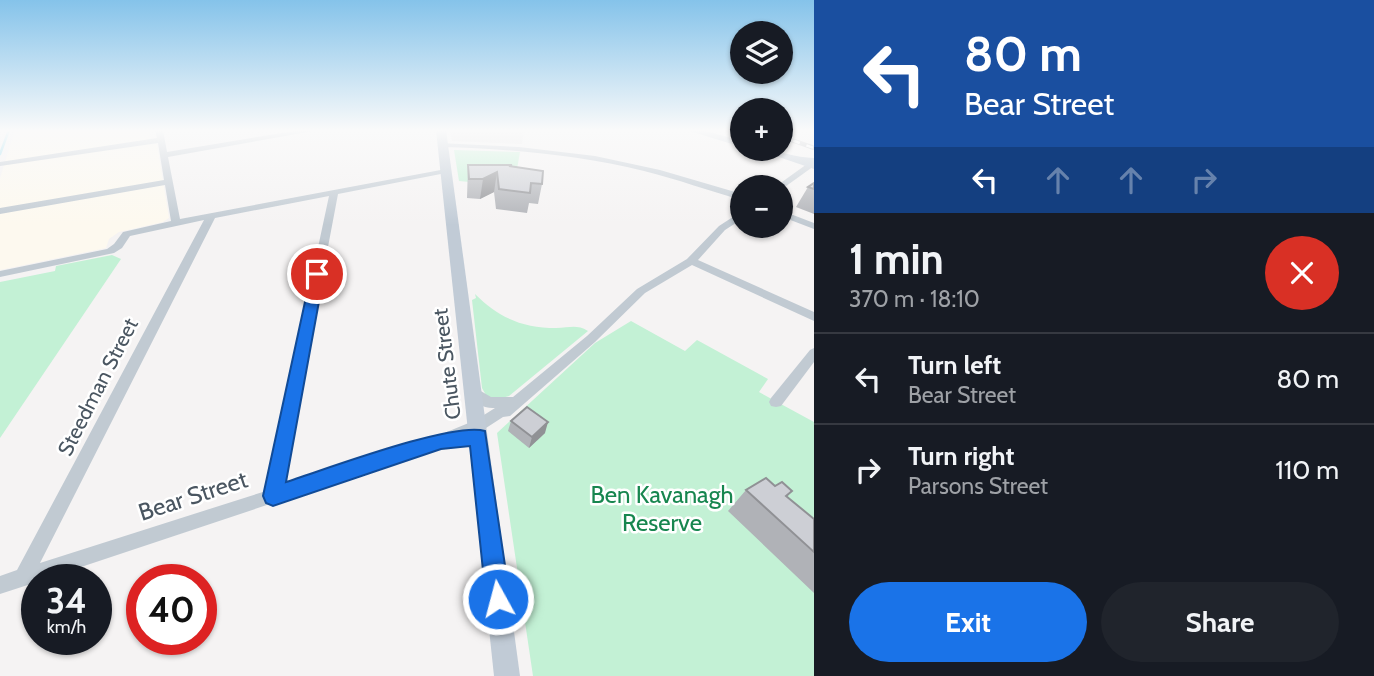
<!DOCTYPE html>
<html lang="en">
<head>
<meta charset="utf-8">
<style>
	body { margin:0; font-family:Cabin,sans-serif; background:#20242c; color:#f1f3f6; height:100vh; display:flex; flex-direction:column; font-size:26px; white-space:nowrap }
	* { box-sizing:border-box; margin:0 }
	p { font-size:23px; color:#9ea1a6 }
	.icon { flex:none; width:38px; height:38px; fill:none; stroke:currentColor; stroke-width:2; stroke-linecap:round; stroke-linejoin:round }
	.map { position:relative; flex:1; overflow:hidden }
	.panel { display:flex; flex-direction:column; background:#171b24; width:560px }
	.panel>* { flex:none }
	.hud { background:#1a4fa0; color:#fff; overflow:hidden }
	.buttons { position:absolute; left:730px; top:21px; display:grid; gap:14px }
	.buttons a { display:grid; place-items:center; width:63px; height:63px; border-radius:50%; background:#171b24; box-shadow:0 2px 5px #0004; font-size:35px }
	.speed { position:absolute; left:21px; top:564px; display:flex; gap:14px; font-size:35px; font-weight:700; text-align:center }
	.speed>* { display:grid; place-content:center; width:91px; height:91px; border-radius:50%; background:#171b24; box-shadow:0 2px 5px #0004; line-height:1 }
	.speed small { font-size:18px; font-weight:400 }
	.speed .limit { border:10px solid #d22; background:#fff; color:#111 }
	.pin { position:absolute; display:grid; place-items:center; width:60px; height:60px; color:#fff; margin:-30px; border:4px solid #fff; border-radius:50%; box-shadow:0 2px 7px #0007 }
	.me { position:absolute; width:77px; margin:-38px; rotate:353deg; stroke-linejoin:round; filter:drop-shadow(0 0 5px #0008) }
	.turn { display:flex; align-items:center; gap:24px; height:147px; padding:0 35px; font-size:32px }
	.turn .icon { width:91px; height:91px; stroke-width:2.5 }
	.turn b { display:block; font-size:49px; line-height:60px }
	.lanes { display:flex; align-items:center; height:66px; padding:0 35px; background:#0003; justify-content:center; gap:35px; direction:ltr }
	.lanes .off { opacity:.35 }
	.round { display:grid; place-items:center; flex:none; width:74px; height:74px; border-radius:37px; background:#20242c }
	.overview { display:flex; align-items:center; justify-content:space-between; height:119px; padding:0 35px }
	h1 { font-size:42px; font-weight:800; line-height:52px }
	.action { display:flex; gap:14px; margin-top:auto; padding:14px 35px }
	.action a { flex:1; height:80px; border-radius:42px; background:#1a73e8; color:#fff; font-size:28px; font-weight:800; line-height:80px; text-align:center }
	.action a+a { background:#20242c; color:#f1f3f6 }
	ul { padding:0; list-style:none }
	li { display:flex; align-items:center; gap:21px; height:91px; padding:0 35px; border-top:2px solid #363941 }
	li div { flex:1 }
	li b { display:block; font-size:26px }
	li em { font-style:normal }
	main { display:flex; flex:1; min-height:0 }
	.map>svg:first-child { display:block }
</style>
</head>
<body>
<main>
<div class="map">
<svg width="814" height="676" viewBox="0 0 814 676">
	<rect width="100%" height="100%" fill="#f5f3f3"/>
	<!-- commercial -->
	<polygon fill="#fdf9ef" points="15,130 150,130 149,145 157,144 169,218 163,222 119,232 109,239 106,248 0,270 0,178"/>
	<!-- education -->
	<polygon fill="#e6e4e5" points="450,130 524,130 522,144 452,141"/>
	<!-- green -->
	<g fill="#c3f1d5">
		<polygon points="454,150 520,152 514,186 459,181"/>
		<polygon points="112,255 121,259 0,438 0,282 55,271 56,266"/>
		<path d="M475,294c24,24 48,34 81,34 14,0 20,-4 32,3l-79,65 -7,2 -15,-1 -5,-9 -10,-88 4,-2z"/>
		<polygon points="631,321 685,351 697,340 768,379 759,392 814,422 814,676 533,676 497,433 595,343"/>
	</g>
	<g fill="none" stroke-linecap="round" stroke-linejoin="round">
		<!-- stream -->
		<polyline stroke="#90daee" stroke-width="2.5" points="0,154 9,130"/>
		<!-- street -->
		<g fill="#c1cad2" fill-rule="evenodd">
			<path d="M155,130h8l4,22 133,-22h19l-151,27 12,62 266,-50 4,2 -4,2 -108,21 -55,291 154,-49 39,-16 19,-12c-10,1 -23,-5 -28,-14l2,-4 5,-1 5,1 12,7h22l74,-61 50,-47 50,-30 32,-33 20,-13 3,-1v7l-17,11 -27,30 116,52v9l-122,-56 -47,28 -50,49 -85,74 -7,1 -17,11 -45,19 -396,132h-8v3l-37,12v-18l17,-6 187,-350 -74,16 -8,12 -8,5 -114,24v-6l107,-22 7,-5 9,-12 48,-11 -6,-36 -165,29v-6l164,-28 -6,-37 -158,23v-4l157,-24zM329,196l-63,295 -226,72 175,-345z"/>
			<path d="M440,143l79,4 76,9 65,14 82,24v6c-33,-9 -65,-21 -98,-29 -66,-16 -133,-22 -201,-24h-3z"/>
			<polygon points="807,164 814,166 782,189 775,187"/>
			<polygon points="780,210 814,223 814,229 780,216"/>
			<polygon points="814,348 814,362 781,406 776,407 771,406 769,402 771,398 810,350"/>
		</g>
		<!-- secondary -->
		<g fill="#c1cbd6" fill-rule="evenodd">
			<polygon points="436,130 446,130 520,676 494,676"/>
			<polygon points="686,130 702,130 742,141 742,147"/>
			<path d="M755,149c20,-1 38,9 59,9v11z"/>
		</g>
		<!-- rail casing -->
		<g stroke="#b5b8bd" stroke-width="4.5">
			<polyline id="rail" points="780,136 814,148"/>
		</g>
		<!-- rail -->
		<use href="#rail" stroke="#fff" stroke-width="2.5" stroke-dasharray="7" stroke-linecap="butt"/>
	</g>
	<!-- wall -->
	<g fill="#b0b2b7">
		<polygon points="468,165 512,167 542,184 538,204 529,203 527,213 496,209 494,192 480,199 467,198"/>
		<polygon points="814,183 814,214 796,207 808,187"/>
		<polygon points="511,421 545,433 529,448 508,431"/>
		<polygon points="775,486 792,491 787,497 814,519 814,593 728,511 746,490"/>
	</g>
	<!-- shaded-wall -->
	<g fill="#909195">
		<polygon points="497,172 494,192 480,199 483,179"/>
		<polygon points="548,422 545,433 529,448 532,437"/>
	</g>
	<!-- building -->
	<g fill="#cdcfd5" stroke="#909195" stroke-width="2">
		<polygon points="468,165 512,165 509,166 543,171 542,184 531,183 530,193 499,189 497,172 483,179 469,179"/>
		<polygon points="814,183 814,189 808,187"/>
		<polygon points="527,407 548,422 532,437 511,421"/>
		<polygon points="766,478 775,486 782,482 792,491 786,496 814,519 814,552 746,490"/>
	</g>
	<!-- sky -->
	<linearGradient id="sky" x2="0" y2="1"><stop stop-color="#85c3ea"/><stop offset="0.58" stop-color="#fafafa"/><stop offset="1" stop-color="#fafafa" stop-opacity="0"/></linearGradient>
	<rect width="814" height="225" fill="url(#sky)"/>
	<!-- route -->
	<path fill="#1a73e8" stroke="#114b97" stroke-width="2" d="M317,270l7,4 -38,208c38,-12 168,-61 199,-51l25,168 -4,8 -8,4 -9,-4 -3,-8 -16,-153 -29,3 -168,57 -7,-3 -3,-7 48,-222z"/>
	<g text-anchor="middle" stroke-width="5" stroke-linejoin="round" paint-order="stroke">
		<!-- street labels -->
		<g font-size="21" fill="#4a5661" stroke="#fff">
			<text transform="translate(447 364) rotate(-97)" y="7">Chute Street</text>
			<text transform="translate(98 387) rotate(-63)" y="7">Steedman Street</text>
		</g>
		<!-- near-park labels -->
		<g font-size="24" fill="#17864f" stroke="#fff">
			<text x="662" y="503">Ben Kavanagh<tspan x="662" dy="28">Reserve</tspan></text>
		</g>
		<!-- near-street labels -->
		<g font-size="24" fill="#4a5661" stroke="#fff">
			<text transform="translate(193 496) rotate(-18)" y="8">Bear Street</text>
		</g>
	</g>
</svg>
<div class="buttons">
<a><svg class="icon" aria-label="layers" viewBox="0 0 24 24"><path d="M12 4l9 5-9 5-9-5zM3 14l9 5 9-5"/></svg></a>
<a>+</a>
<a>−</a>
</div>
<div class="speed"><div>34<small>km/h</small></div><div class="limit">40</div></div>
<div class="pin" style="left:317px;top:274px;background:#d93025"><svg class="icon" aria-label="arrive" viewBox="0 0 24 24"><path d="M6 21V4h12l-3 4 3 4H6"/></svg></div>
<svg class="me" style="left:498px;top:599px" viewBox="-20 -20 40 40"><circle r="17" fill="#1a73e8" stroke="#fff" stroke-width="3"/><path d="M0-11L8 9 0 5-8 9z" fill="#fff"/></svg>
</div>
<section class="panel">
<div class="hud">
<div class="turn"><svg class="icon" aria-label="left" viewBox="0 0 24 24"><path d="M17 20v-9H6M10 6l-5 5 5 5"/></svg><div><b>80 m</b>Bear Street</div></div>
<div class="lanes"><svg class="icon" aria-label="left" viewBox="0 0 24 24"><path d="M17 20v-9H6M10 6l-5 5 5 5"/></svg><svg class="icon off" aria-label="ahead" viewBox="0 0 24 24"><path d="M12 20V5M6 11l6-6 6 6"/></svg><svg class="icon off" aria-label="ahead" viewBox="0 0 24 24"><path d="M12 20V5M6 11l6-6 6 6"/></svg><svg class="icon off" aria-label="right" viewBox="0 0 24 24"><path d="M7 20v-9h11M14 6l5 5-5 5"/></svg></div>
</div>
<div class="overview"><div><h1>1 min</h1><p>370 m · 18:10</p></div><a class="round" style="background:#d93025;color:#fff"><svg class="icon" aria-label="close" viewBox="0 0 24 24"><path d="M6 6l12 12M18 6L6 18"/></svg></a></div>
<ul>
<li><svg class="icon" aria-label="left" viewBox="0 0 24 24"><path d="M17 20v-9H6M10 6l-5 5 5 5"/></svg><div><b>Turn left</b><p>Bear Street</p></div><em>80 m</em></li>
<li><svg class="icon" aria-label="right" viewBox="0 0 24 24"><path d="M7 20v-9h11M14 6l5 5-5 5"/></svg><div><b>Turn right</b><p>Parsons Street</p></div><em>110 m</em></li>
</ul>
<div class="action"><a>Exit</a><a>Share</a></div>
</section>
</main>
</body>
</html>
